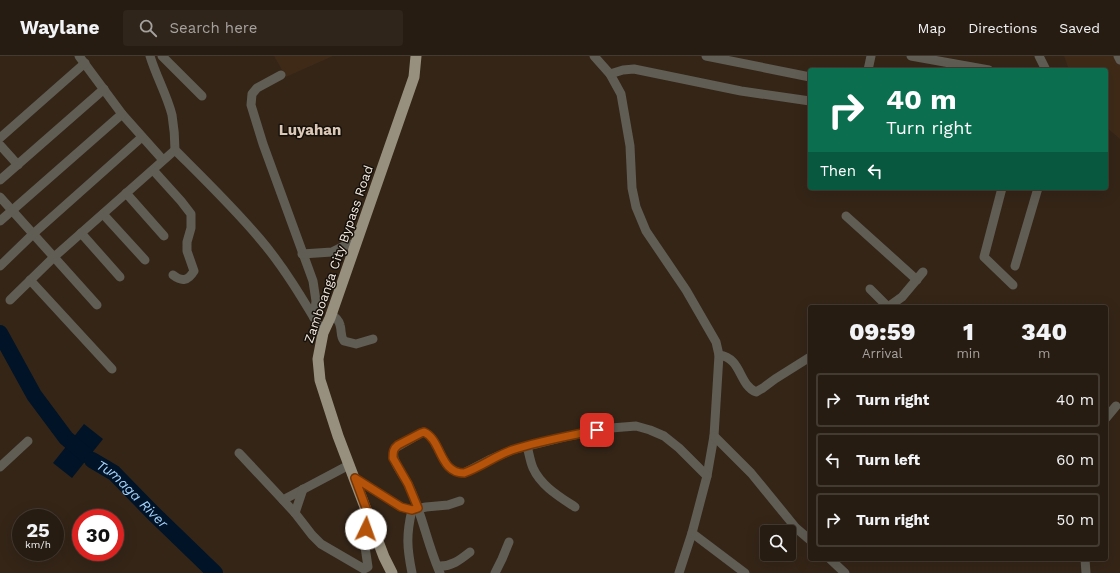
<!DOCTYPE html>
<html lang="en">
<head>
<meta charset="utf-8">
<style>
	body { margin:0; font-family:"Work Sans",sans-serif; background:#2f251a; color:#f1f3f6; height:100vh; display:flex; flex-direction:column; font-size:15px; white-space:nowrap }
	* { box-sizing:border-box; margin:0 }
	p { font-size:13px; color:#a4a19f }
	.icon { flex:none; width:22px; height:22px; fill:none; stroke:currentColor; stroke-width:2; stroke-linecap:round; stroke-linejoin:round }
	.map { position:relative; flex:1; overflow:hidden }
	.side { position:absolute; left:808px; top:249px; width:300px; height:256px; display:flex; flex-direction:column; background:#271c11; border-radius:4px; box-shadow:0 4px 16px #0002,0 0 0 1px #433a31 }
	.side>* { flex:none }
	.hud { position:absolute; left:808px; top:12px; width:300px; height:122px; border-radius:4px; box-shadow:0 4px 16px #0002,0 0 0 1px #433a31; background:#0b6e4f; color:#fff; overflow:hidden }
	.fabs { position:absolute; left:760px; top:469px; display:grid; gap:8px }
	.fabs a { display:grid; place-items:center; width:36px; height:36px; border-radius:4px; background:#271c11; box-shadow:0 4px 16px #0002,0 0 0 1px #433a31; font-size:20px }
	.speed { position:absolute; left:12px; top:453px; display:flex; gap:8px; font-size:20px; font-weight:700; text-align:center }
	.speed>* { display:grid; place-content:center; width:52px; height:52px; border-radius:50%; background:#271c11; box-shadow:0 4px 16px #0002,0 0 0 1px #433a31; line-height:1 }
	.speed small { font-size:10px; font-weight:400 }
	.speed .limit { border:6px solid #d22; background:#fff; color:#111 }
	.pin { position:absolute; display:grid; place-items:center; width:34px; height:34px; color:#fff; margin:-17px; border-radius:8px; box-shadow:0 2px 6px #0006 }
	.me { position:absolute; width:44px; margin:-22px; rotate:3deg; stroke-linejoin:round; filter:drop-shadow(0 0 3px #0008) }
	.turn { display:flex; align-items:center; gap:14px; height:84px; padding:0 12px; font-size:18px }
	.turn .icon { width:52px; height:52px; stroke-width:2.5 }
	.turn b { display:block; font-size:28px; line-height:34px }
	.then { display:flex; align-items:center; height:38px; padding:0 12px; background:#0003; gap:8px; font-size:15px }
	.eta { display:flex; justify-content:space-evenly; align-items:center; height:68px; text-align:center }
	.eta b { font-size:24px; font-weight:800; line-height:28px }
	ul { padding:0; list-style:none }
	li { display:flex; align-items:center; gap:12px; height:54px; margin:0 8px 6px; padding:0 4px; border:2px solid #433a31; border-radius:4px }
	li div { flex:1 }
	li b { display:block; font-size:15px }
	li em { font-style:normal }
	header { display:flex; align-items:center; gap:24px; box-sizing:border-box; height:56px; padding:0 20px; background:#271c11; border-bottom:1px solid #433a31 }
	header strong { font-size:19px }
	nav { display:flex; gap:22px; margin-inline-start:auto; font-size:14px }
	.search { width:280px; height:36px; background:#2f251a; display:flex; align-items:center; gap:10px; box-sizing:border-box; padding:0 14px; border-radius:4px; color:#a4a19f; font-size:15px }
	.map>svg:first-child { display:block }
</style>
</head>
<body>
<header>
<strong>Waylane</strong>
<div class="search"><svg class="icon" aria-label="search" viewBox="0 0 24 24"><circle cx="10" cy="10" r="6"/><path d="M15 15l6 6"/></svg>Search here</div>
<nav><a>Map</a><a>Directions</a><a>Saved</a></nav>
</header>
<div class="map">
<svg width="1120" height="517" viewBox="0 0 1120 517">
	<rect width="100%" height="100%" fill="#342517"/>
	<!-- built -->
	<g fill="#3e2a17">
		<polygon points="274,0 333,0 286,21"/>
		<polygon points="1064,0 1120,0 1120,83 1106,71 1106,14 1069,14"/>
	</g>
	<!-- water -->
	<polygon fill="#001327" points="84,368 103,383 72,422 53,407"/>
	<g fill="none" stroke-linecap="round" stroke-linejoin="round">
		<!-- canal -->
		<polyline stroke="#001327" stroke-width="9" points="89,401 92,404"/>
		<!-- river -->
		<g stroke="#001327" stroke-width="16">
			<polyline points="0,277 34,339 66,382 86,399"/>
			<path id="s1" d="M92,404l22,13 39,40 62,60"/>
		</g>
		<!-- minor -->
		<g stroke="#605d54" stroke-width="9">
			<polyline points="79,0 122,58 163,104"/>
			<path d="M150,0c6,20 17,39 22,59 2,12 3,23 3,35 29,29 58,57 85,89 24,28 44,62 63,94"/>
			<polyline points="162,0 202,40"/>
			<polyline points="594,0 610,18 621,38 630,90 632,132 636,151 646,175 686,234 716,286 719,299 714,380 711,397 707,420 692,477 679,517"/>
			<polyline points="706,0 810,21"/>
			<polyline points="911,0 989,14"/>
			<polyline points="1039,0 1046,14"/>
			<polyline points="1118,0 1120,4"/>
			<polyline points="868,14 871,0"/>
			<polyline points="610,18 623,14 634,13 741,35 810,45"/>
			<polyline points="281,19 257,32 252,38 251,49 263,88 313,225 316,245 314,262"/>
			<polyline points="0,82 85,7"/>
			<polyline points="0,89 18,109"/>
			<path d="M153,114l28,31 10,13v14l-4,14v9l7,20c-6,10 -12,11 -21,4"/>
			<polyline points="0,124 104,33"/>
			<polyline points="1002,132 984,201 1013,229"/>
			<polyline points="126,137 164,180"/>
			<polyline points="0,141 97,249"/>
			<polyline points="103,158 145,204"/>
			<polyline points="846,160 917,224"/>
			<polyline points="0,165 122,58"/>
			<polyline points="81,177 120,221"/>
			<polyline points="302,198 332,196 344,190 356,187"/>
			<polyline points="0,210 33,178 142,81"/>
			<polyline points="1015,210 1038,132"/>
			<polyline points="30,224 112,313"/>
			<polyline points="870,233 888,251"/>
			<polyline points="10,244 54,201 175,94"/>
			<polyline points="888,251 902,241 923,216"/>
			<path d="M331,258c4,3 8,6 9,11 2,6 0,11 4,16l12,3 17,-5"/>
			<path d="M719,299c23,3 19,29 37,37l7,-4 12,-9 35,-22"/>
			<polyline points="1106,362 1116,350"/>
			<polyline points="714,380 751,417 796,472 810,484"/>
			<path d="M527,390c2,7 3,15 6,22 8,18 27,29 42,39"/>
			<polyline points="239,397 283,444 349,409"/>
			<polyline points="0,411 28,385"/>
			<polyline points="355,422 401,451 412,454 426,451 448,449 460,445"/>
			<polyline points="283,444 295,457 312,479 321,488 364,513 368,511 364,484 369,460"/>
			<path d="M412,454c-6,25 -5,38 0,63"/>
			<polyline points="295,457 303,433"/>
			<polyline points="692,477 745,517"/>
			<polyline points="830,503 845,517"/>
			<polyline points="1085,503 1086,517"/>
			<path d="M438,510c13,1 22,-6 32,-14"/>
			<path d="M440,517c-13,-29 -18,-61 -32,-89 -5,-10 -19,-25 -13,-36l26,-15 3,-1c18,8 15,41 40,41l25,-13 23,-10 57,-14 42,-8 25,-2 14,4 14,6 15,12 28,28"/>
			<polyline points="495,517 502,503 509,486"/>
		</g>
		<!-- major -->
		<polyline stroke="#97907e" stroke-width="11" points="392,517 384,501 338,380 320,324 318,303 323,277 330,262 414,21 416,0"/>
	</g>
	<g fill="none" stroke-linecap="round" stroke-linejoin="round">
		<!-- route casing -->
		<g stroke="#753606" stroke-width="10">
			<path id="route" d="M366,473l3,-13 -14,-38 46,29 11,3 6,-2 -10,-24 -15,-26c0,-6 0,-9 5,-13l23,-12 3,-1c18,8 15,41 40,41 17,-6 31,-17 48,-23 27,-9 57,-14 85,-20"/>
		</g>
		<!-- route -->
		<use href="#route" stroke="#b45309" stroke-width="7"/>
	</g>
	<g text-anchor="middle" stroke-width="3" stroke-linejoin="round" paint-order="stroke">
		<!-- street labels -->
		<g font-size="13" fill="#f2e8df" stroke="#16100a">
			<text transform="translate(338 198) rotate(-71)" y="5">Zamboanga City Bypass Road</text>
		</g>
		<!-- water labels -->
		<g font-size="14" font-style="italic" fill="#a3d1fa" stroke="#16100a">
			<text dy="5" stroke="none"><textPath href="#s1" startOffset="53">Tumaga River</textPath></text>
		</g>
		<!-- quarter labels -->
		<g font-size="15" font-weight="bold" fill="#dcc8b7" stroke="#16100a">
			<text x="310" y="79">Luyahan</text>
		</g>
	</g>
</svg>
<div class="fabs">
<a><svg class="icon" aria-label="search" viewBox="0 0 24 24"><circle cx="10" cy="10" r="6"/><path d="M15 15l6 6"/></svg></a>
</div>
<div class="speed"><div>25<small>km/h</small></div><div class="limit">30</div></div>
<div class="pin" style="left:597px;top:374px;background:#d93025"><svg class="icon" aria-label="arrive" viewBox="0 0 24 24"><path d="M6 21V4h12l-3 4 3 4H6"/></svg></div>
<svg class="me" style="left:366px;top:473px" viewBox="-20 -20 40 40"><circle r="19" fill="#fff"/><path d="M0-13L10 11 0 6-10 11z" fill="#b45309"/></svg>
<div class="hud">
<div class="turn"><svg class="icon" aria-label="right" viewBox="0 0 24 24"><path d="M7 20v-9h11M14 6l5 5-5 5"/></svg><div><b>40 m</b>Turn right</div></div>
<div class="then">Then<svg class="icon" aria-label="left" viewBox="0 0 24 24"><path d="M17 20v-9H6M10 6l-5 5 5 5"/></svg></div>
</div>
<section class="side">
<div class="eta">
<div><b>09:59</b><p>Arrival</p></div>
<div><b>1</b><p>min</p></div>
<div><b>340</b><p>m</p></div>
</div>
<ul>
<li><svg class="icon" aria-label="right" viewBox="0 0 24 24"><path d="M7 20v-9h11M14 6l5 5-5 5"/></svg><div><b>Turn right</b></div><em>40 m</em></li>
<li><svg class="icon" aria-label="left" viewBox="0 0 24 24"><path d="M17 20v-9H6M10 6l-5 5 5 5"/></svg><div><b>Turn left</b></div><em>60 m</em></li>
<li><svg class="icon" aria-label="right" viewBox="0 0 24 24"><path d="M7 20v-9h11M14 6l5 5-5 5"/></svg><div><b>Turn right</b></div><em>50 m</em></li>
</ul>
</section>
</div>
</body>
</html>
